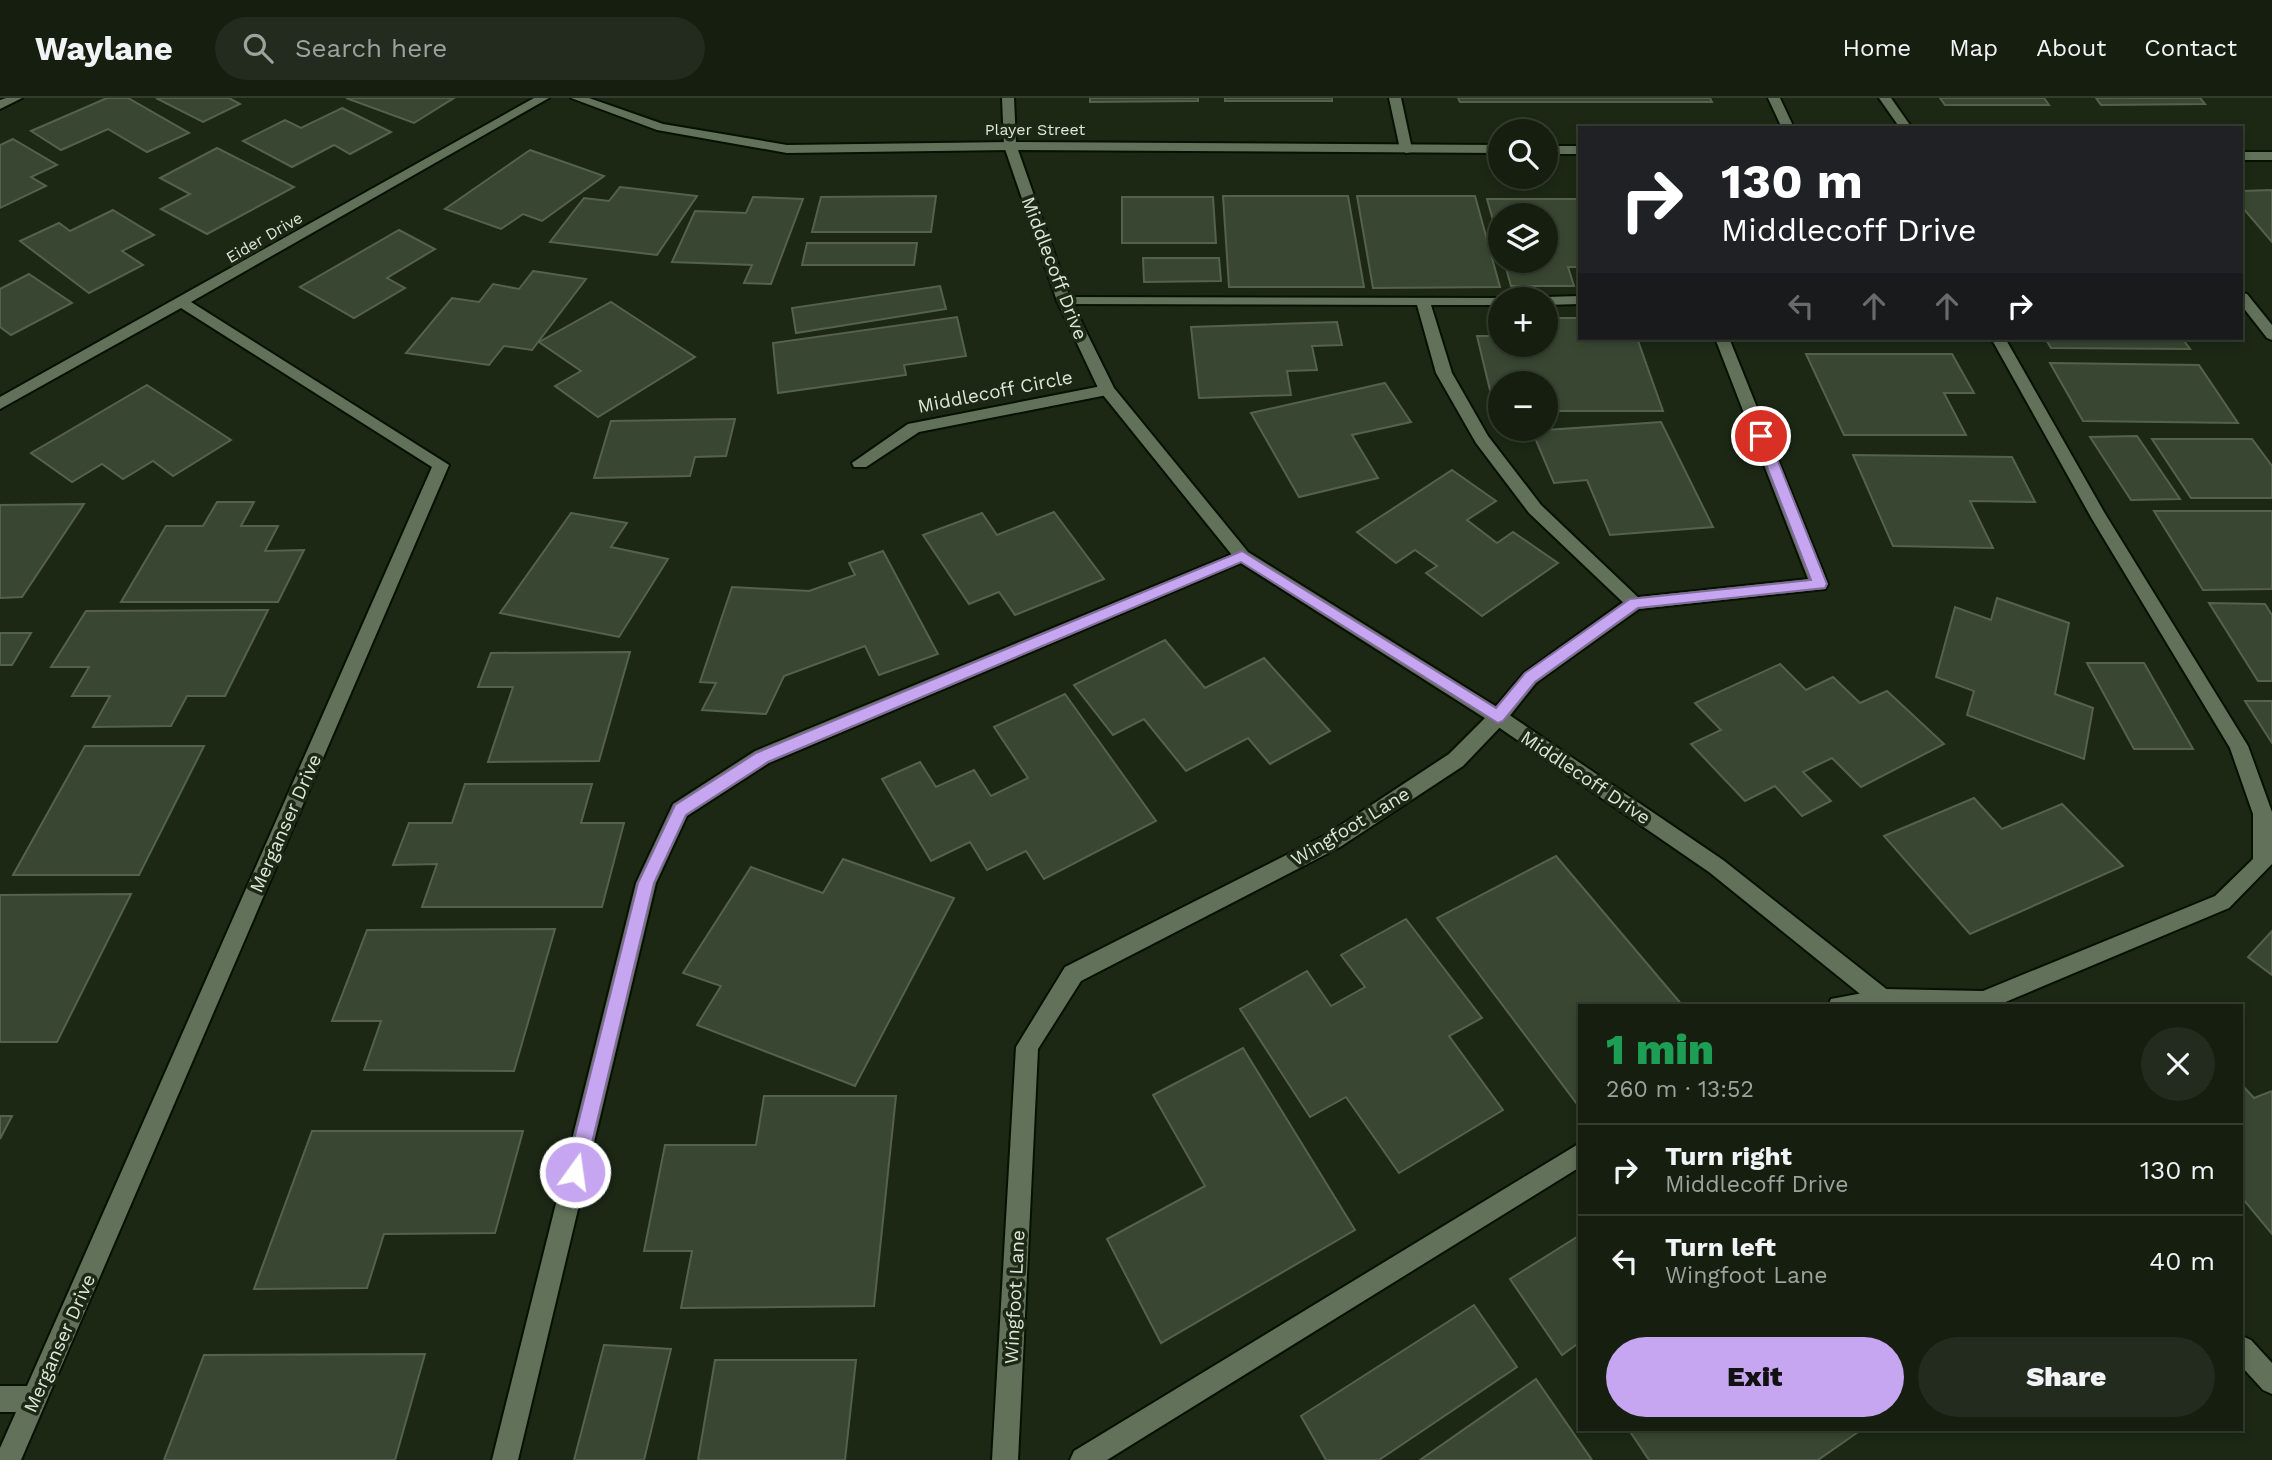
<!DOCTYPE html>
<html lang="en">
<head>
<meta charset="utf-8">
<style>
	body { margin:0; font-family:"Work Sans",sans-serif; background:#222b1d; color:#f1f3f6; height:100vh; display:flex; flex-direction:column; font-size:26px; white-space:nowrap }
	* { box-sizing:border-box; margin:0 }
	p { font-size:23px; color:#9da29e }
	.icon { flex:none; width:38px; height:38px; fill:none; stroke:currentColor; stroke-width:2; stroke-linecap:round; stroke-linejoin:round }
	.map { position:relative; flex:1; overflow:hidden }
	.sheet { position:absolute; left:1578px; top:906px; width:665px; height:427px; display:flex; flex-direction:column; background:#151e0f; border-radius:0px; box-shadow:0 4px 10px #0003,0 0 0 2px #343c2f }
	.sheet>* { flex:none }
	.top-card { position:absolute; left:1578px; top:28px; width:665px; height:214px; border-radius:0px; box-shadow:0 4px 10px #0003,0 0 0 2px #343c2f; background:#202124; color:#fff; overflow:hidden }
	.buttons { position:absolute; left:1488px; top:21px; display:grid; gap:14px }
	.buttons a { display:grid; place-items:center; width:70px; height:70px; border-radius:50%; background:#151e0f; box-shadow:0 4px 10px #0003,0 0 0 2px #343c2f; font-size:35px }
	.pin { position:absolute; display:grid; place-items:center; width:60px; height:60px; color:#fff; margin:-30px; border:4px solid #fff; border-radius:50%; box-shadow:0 2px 7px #0007 }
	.me { position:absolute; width:77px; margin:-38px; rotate:14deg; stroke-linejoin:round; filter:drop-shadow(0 0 5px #0008) }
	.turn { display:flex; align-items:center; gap:24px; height:147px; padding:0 28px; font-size:32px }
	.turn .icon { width:91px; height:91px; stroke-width:2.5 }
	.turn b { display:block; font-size:49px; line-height:60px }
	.lanes { display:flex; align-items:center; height:66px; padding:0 28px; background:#0003; justify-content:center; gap:35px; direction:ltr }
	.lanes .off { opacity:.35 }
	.round { display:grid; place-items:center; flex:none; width:74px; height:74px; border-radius:37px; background:#222b1d }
	.overview { display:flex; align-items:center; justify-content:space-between; height:119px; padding:0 28px }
	h1 { font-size:42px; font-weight:800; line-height:52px; color:#1e9e55 }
	.button { display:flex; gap:14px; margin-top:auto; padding:14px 28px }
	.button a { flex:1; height:80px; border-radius:42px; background:#c6a6f0; color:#111; font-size:28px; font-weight:800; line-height:80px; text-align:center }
	.button a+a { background:#222b1d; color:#f1f3f6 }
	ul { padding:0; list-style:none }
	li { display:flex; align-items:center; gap:21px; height:91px; padding:0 28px; border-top:2px solid #343c2f }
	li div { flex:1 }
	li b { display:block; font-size:26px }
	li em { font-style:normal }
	header { display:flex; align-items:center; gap:42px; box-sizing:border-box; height:98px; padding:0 35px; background:#151e0f; border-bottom:2px solid #343c2f }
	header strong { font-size:33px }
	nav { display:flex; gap:38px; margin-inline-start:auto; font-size:24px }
	.search { width:490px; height:63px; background:#222b1d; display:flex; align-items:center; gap:18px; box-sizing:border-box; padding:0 24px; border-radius:38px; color:#9da29e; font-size:26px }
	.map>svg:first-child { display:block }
</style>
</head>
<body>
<header>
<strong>Waylane</strong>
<div class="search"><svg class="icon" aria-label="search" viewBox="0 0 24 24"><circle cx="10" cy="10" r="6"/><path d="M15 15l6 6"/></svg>Search here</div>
<nav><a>Home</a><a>Map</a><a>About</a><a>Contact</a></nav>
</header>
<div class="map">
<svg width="2272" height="1362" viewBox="0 0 2272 1362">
	<rect width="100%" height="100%" fill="#1c2814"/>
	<!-- building -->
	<g fill="#394732" stroke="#54624c" stroke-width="2">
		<polygon points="107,0 128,0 189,35 147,54 108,31 61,52 31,33"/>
		<polygon points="156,0 229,0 240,6 203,24"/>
		<polygon points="346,0 454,0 414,25"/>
		<polygon points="1090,0 1198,0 1198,3 1090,4"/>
		<rect x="1225" y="0" width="107" height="3"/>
		<polygon points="1458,0 1710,0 1712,4 1460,4"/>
		<polygon points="1940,0 2044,0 2049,7 1945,7"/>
		<polygon points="2096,0 2200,0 2205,6 2101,7"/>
		<polygon points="342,10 391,34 350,56 334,47 292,69 243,43 285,22 301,30"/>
		<polygon points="13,41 57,67 31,79 46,88 0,110 0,47"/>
		<polygon points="217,50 294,89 207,136 161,111 190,96 160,80"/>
		<polygon points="530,52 604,78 542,123 523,116 501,131 445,111"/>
		<polygon points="620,89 697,98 657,157 550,144 584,100 609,103"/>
		<polygon points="2272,92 2272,144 2242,109 2242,93"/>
		<polygon points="936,98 931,134 812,134 821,99"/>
		<polygon points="1223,98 1348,98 1364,189 1229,189"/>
		<polygon points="1357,98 1475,98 1500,189 1373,190"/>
		<polygon points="753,99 803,101 771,186 744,185 752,167 672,164 695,113 746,115"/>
		<polygon points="1122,99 1213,99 1216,145 1122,145"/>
		<polygon points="1487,101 1580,101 1580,169 1568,169 1574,188 1511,188 1504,163 1545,163 1545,117 1500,117 1500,147"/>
		<polygon points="113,112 154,137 122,153 143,167 89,195 20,143 59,125 70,133"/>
		<polygon points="399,132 435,151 387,180 405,190 354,220 300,189"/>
		<polygon points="807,145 917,145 914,167 802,167"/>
		<polygon points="1143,160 1219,160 1221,183 1144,184"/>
		<polygon points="533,173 586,181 532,252 504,248 489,267 406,255 452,200 479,204 493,186 519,191"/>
		<polygon points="29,176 72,205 11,237 0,229 0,191"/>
		<polygon points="940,188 946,211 796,235 792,210"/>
		<polygon points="611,204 695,259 598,319 555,288 581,273 539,244"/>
		<polygon points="957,219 966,258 904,267 906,277 778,295 773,245"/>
		<polygon points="1545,220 1580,220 1580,240 1637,240 1663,313 1545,313 1545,285 1500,285 1500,313 1495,313 1477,238 1500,238 1500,247 1545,247"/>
		<polygon points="1337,224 1342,247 1312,248 1317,272 1287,273 1291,297 1199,300 1191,229"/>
		<polygon points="2045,240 2182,240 2190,251 2051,250"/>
		<polygon points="1806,256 1952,256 1974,295 1944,295 1966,337 1844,337"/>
		<polygon points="2050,265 2199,267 2238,325 2083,323"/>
		<polygon points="1385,285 1411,324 1352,337 1378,380 1299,399 1251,315"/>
		<polygon points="147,287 231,342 173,378 153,363 123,381 102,366 72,384 31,355"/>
		<polygon points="735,321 726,358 695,359 690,378 594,380 611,323"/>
		<polygon points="1661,324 1713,429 1610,437 1587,382 1554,385 1532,333"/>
		<polygon points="2137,338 2180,401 2131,402 2090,339"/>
		<polygon points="2152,341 2252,341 2272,368 2272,400 2191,400"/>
		<polygon points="1853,357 2012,359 2035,404 1970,403 1993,450 1893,448"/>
		<polygon points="1452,372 1496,403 1467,422 1497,445 1513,434 1558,465 1482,518 1426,475 1437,468 1415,452 1396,465 1357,434"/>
		<polygon points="217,404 254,404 241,428 278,428 265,453 304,452 278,504 121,504 166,428 203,428"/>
		<polygon points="84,406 22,499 0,500 0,407"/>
		<polygon points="2154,413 2272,413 2272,491 2203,492"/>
		<polygon points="1054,414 1104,481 1015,517 999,494 969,506 923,437 982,415 997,437"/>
		<polygon points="571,415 627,425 611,449 668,461 619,539 500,515"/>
		<polygon points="883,453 938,556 879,577 865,548 784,578 766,616 702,612 716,585 700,584 732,489 809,493 855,477 849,465"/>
		<polygon points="1997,500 2069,525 2055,596 2093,610 2084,661 1967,617 1974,593 1936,579 1955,509 1991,522"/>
		<polygon points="2209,505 2265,506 2272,517 2272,583 2258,583"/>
		<polygon points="268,512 225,598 187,598 171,628 93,629 110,598 72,598 89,569 51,569 86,513"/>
		<polygon points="0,535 31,535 12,567 0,567"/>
		<polygon points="1165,542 1205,590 1264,560 1330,633 1270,666 1248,640 1186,673 1144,621 1113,637 1074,587"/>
		<polygon points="630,554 599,663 488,664 513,589 478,589 491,555"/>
		<polygon points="2087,565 2144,565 2193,651 2134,651"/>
		<polygon points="1780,566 1806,592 1833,579 1860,605 1887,593 1944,646 1861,689 1832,660 1803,674 1831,703 1802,718 1775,688 1745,703 1691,646 1721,632 1695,605"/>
		<polygon points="1065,596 1156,723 1044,781 1026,753 987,772 970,744 931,763 882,681 920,664 936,689 974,672 991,698 1028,680 994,629"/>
		<polygon points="2245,603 2272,603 2272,645"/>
		<polygon points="85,648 204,648 139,777 13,777"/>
		<polygon points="465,686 592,686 581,725 624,725 602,809 422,809 437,766 393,767 409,725 452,725"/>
		<polygon points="1974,700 2002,731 2062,706 2123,768 1970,836 1884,738"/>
		<polygon points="1556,758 1683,908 1580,908 1580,1010 1437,820"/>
		<polygon points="843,761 954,800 855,988 697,927 721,888 683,875 751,769 823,795"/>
		<polygon points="131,796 57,944 0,944 0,797"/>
		<polygon points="1406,821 1482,920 1449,938 1503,1012 1399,1075 1346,999 1310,1019 1240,911 1307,873 1331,908 1365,889 1341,857"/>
		<polygon points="555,831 514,973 364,972 381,923 332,923 367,832"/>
		<polygon points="2272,833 2272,877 2248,859"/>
		<polygon points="1243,950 1355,1132 1161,1245 1107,1141 1205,1088 1153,997"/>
		<polygon points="2242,987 2254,1000 2272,993 2272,1136 2242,1100"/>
		<polygon points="764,998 896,998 874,1208 681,1210 692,1153 644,1153 665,1047 756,1047"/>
		<polygon points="0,1018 12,1018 0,1041"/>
		<polygon points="312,1033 523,1033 495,1135 384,1136 367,1190 254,1191"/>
		<polygon points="1580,1137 1580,1244 1562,1257 1510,1181"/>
		<polygon points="1474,1207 1517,1269 1379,1362 1326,1362 1301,1318"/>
		<polygon points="604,1247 671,1251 644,1362 574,1362"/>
		<polygon points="425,1256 395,1362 164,1362 204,1257"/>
		<polygon points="715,1262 856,1262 845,1362 698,1362"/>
		<polygon points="1536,1281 1592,1362 1420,1362"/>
		<polygon points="1629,1332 1861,1332 1818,1362 1649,1362"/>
	</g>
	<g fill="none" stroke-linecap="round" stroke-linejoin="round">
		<!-- service casing -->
		<g stroke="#061101" stroke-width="4">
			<g id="service">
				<polygon points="1389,0 1401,0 1412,51 1411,54 1406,55 1400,51"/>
				<polygon points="1768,0 1780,0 1794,30 1782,30"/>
				<polygon points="1879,0 1891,0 1912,30 1900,30"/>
				<polygon points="1580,198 1580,206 1545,207 1545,201 1539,201 1545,199"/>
				<polygon points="1064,199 1505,200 1500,201 1500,207 1431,207 1452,275 1488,338 1541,407 1644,505 1641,510 1629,510 1529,415 1476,345 1436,275 1417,207 1059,206 1057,203"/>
				<polygon points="1991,240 2005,240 2104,414 2248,648 2272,714 2272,766 2229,810 1996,908 1828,908 1831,901 1884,891 1983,893 2215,798 2253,761 2253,716 2230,650 2092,421"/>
				<polygon points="1242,452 1250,458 1248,462 769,665 687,718 656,785 518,1362 492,1362 636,785 673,706 755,653"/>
				<polygon points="1580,1045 1580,1069 1107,1362 1070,1362 1074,1353"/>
			</g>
		</g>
		<!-- minor casing -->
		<g stroke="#061101" stroke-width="4">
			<g id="minor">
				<polygon points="6,0 22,0 0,11 0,2"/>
				<polygon points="534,0 549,0 191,204 449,367 21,1362 0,1362 0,1350 16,1314 0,1314 0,1288 27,1288 432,369 181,210 0,311 0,299"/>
				<polygon points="571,0 589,0 663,26 787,47 1010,44 1016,48 1010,52 787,55 657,32"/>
				<polygon points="2242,195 2247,196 2272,227 2272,242 2267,240 2242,208"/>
				<polygon points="1715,240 1729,240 1828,486 1825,491 1639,511 1536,585 1505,624 1463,668 1340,749 1081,883 1038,951 1018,1362 992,1362 1016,949 1065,869 1326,737 1449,656 1491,614 1524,575 1629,500 1808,481"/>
				<polygon points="1107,287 1112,288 1115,292 1112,296 919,334 866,369 854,369 852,365 908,326"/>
			</g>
		</g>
		<!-- tertiary casing -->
		<g stroke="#061101" stroke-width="4">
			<g id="tertiary">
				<polygon points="1002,0 1014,0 1016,44 1500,47 1500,55 1018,52 1071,203 1114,290 1248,454 1505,614 1723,762 1899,901 1902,908 1875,908 1709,774 1491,624 1236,462 1099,292 1057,203 1004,48"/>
				<rect x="1545" y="48" width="35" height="8"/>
				<rect x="2242" y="54" width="30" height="8"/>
				<polygon points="2242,1238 2251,1242 2272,1265 2272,1296 2263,1292 2242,1269"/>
			</g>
		</g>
		<!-- service -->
		<use href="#service" fill="#627159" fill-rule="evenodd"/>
		<!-- minor -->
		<use href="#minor" fill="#627159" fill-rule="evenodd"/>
		<!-- tertiary -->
		<use href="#tertiary" fill="#627159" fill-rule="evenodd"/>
	</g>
	<!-- route -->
	<polygon fill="#c6a6f0" stroke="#816c9c" stroke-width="2" points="1761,334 1768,338 1827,486 1825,490 1638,510 1535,584 1503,623 1498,625 1241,464 768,664 686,717 654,785 585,1074 582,1080 575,1083 569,1080 566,1074 638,785 675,707 756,655 1242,453 1496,610 1525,575 1630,501 1811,482 1755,338"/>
	<g text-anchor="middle" stroke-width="7" stroke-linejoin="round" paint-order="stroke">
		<!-- far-street labels -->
		<g font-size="16" fill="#dde6d9" stroke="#1c2814">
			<text x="1035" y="37">Player Street</text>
			<text transform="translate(264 139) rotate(-30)" y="6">Eider Drive</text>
		</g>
		<!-- street labels -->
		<g font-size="19" fill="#dde6d9" stroke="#1c2814">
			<text transform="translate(1055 170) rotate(69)" y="7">Middlecoff Drive</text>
			<text transform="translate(995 293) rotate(-11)" y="7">Middlecoff Circle</text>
			<text transform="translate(1586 679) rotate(34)" y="7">Middlecoff Drive</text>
			<text transform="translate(285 725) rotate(-66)" y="7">Merganser Drive</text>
			<text transform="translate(1350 728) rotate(-31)" y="7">Wingfoot Lane</text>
			<text transform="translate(1014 1199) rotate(-87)" y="7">Wingfoot Lane</text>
			<text transform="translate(59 1245) rotate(-66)" y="7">Merganser Drive</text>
		</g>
	</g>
</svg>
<div class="buttons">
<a><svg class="icon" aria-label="search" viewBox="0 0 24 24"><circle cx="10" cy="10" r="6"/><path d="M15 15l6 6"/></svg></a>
<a><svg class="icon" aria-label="layers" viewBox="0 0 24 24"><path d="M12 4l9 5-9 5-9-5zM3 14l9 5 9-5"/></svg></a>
<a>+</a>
<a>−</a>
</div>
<div class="pin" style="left:1761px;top:338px;background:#d93025"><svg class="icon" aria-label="arrive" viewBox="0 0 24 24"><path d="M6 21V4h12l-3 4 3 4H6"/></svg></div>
<svg class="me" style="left:575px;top:1074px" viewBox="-20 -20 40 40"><circle r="17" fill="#c6a6f0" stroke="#fff" stroke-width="3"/><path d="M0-11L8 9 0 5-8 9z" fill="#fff"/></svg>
<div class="top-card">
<div class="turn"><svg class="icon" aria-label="right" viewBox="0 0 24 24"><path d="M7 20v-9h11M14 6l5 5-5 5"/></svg><div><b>130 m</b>Middlecoff Drive</div></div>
<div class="lanes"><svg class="icon off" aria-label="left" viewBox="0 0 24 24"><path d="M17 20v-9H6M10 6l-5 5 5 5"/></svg><svg class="icon off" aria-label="ahead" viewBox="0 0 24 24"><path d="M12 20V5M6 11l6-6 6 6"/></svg><svg class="icon off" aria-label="ahead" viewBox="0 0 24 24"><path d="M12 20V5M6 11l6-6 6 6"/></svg><svg class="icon" aria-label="right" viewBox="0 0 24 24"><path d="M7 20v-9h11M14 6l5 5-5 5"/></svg></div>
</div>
<section class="sheet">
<div class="overview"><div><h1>1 min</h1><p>260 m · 13:52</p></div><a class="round"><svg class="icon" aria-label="close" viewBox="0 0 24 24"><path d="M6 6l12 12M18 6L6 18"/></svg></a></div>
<ul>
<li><svg class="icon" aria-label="right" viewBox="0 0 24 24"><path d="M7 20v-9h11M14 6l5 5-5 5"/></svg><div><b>Turn right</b><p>Middlecoff Drive</p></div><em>130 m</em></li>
<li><svg class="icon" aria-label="left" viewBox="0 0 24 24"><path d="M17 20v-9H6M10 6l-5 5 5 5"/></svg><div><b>Turn left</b><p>Wingfoot Lane</p></div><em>40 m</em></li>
</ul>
<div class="button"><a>Exit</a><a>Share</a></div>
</section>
</div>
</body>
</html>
